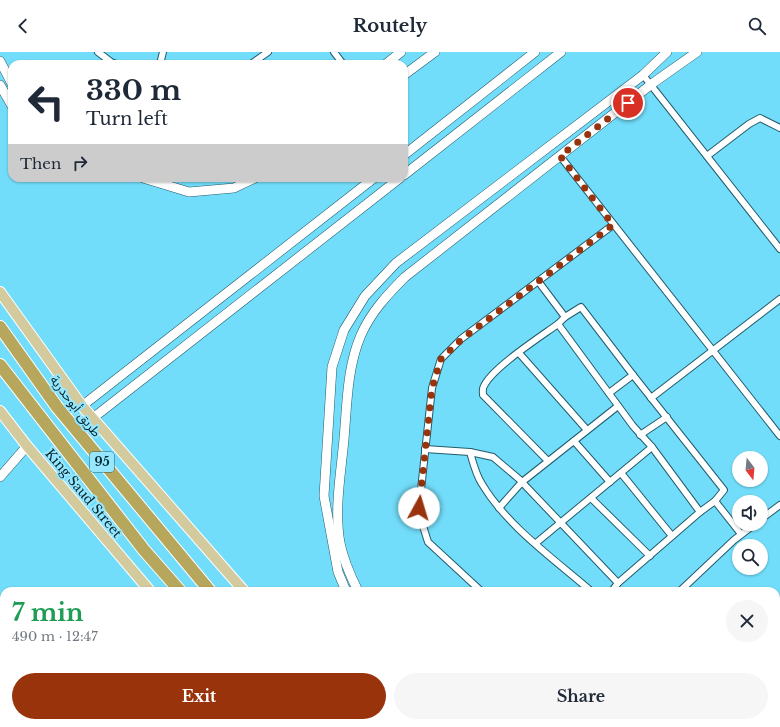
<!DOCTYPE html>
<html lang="en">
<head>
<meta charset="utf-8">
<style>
	body { margin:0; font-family:"Libre Baskerville","Noto Sans Arabic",serif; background:#f6f6f7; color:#1f2937; height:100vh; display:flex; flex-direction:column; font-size:15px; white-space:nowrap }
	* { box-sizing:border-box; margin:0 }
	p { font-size:13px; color:#747a83 }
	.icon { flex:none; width:22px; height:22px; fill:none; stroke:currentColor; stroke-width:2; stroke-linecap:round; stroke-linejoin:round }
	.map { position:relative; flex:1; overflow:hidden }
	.side { position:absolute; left:0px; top:535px; width:780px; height:140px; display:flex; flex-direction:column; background:#fff; border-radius:12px 12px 0 0; box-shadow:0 1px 3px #0004 }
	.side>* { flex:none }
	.hud { position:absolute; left:8px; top:8px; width:400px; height:122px; border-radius:12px; box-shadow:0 1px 3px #0004; background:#fff; color:#1f2937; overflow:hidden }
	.needle { width:26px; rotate:164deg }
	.buttons { position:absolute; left:732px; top:399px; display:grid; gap:8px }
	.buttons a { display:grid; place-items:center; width:36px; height:36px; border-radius:50%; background:#fff; box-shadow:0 1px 3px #0004; font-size:20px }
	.pin { position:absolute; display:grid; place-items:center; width:34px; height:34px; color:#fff; margin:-17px; border:2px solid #fff; border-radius:50%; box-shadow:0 1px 4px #0007 }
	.me { position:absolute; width:44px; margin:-22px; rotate:6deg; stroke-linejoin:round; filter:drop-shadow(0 0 3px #0008) }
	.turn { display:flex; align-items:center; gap:14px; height:84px; padding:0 12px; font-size:18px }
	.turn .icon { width:52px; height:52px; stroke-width:2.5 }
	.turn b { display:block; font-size:28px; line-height:34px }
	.then { display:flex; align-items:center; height:38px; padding:0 12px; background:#0003; gap:8px; font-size:15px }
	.round { display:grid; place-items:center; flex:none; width:42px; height:42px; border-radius:21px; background:#f6f6f7 }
	.overview { display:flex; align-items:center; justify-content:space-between; height:68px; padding:0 12px }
	h1 { font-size:24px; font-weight:700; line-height:30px; color:#1e9e55 }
	.action { display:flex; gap:8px; margin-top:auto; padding:8px 12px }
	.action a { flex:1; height:46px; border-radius:24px; background:#99330c; color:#fff; font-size:16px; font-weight:700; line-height:46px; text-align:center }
	.action a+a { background:#f6f6f7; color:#1f2937 }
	header { display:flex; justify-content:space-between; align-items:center; height:52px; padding:0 12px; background:#fff; font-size:18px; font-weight:700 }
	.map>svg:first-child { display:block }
</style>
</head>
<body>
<header><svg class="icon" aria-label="back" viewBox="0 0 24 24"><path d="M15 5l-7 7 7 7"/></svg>Routely<svg class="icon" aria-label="search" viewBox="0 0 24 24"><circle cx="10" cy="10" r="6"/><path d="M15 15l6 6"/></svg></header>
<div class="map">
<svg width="780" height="675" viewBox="0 0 780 675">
	<rect width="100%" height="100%" fill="#72ddfa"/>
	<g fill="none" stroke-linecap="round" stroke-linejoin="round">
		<!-- street casing -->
		<g stroke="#225c6b" stroke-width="8">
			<g id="street">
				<polyline points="98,0 111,10 116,12"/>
				<polyline points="334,0 343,12"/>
				<polyline points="160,12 163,0"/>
				<polyline points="251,12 268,0"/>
				<polyline points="643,23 780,197"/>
				<polyline points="560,104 780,384"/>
				<polyline points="707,104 749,72 760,66 780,76"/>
				<polyline points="538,229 565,265 558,272 633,374 652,395 700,460 715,449 741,482"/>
				<polyline points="565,265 581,255 633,323 724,438 715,449"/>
				<polyline points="519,301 587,378"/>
				<polyline points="609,341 633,323"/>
				<polyline points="651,346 780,247"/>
				<polyline points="640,383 667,365"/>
				<polyline points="574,389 610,430"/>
				<polyline points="425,397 470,400 493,405 519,427 618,531 612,539"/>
				<path d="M470,400c3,11 6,23 12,32 25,42 72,75 109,107"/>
				<path d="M548,409l-65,-66c0,-3 -1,-6 1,-9 8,-18 56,-49 74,-62"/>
				<polyline points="621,421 672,484"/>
				<polyline points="591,446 650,504"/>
				<polyline points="499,456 522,430 618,354"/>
				<polyline points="761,467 780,453"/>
				<polyline points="536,491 652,395"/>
				<polyline points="618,531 700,460"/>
				<polyline points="481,539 428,490 423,474 419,456 432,336 441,307 461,287 613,173"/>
				<polyline points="680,539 734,488 755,472"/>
				<polyline points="0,577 4,580"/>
				<polyline points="776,611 780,608"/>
				<polyline points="98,671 102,675"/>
				<polyline points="751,671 756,675"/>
				<polyline points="12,675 15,671"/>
				<polyline points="542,675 546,671"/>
				<polyline points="706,675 710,671"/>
			</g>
		</g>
		<!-- secondary casing -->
		<g stroke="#225c6b" stroke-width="10">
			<g id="secondary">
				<polyline points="0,9 12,32"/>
				<polyline points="386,12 401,0"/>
				<polyline points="404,23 435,0"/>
				<polyline points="0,33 12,54"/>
				<polyline points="404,103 535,0"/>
				<polyline points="404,123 561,0"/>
				<polyline points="143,126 189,140 234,136 255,126"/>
				<polyline points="82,354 374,126"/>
				<polyline points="93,366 400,126"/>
				<polyline points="0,425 27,394"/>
				<polyline points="346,539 338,520 324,444 332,315 344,278 365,244 396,211 643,23 667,0"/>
				<path d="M358,539c-7,-14 -15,-33 -18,-48 -6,-34 1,-70 4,-104 3,-34 3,-72 17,-104 10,-23 27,-41 44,-58l248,-194 44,-31"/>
				<polyline points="468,671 472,675"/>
				<polyline points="493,671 497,675"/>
			</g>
		</g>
		<!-- primary casing -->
		<g stroke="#fff" stroke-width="12">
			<g id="primary">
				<polyline points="0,240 82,354 244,539"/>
				<polyline points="0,359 27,394 150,539"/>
				<polyline points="263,671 267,675"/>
				<polyline points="364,671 367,675"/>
			</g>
		</g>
		<!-- highway casing -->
		<g stroke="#fff" stroke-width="14">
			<g id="highway">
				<polyline points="0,275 57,355 210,539"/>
				<polyline points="0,313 144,498 180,539"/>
				<polyline points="296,671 300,675"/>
				<polyline points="326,671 330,675"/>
			</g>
		</g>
		<!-- street -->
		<use href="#street" stroke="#fff" stroke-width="6"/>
		<!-- secondary -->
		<use href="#secondary" stroke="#fff" stroke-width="9"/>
		<!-- primary -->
		<use href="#primary" stroke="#d3ca9d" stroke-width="10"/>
		<!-- highway -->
		<use href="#highway" stroke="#b6a75c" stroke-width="12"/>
	</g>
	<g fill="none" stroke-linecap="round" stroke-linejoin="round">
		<!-- route -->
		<polyline stroke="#99330c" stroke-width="7" stroke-dasharray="0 12.6" points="419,456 432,336 441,307 462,287 613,173 560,104 628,51"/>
	</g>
	<g text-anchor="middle" stroke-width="4" stroke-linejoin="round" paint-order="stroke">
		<!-- shield labels -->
		<rect fill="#96e7fe" stroke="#2e606d" stroke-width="1" x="90" y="400" width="24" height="20" rx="3"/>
		<g font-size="12" font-weight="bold" fill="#02262f">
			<text x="102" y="414">95</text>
		</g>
		<!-- street labels -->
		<g font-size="13" fill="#02262f" stroke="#96e7fe">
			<text transform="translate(76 354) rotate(52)" y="5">طريق أبوحدرية</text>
			<text transform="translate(84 441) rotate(50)" y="5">King Saud Street</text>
		</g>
	</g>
</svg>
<div class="buttons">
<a><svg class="needle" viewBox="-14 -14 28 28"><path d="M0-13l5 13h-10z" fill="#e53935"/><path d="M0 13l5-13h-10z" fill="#747a83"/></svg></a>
<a><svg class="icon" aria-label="sound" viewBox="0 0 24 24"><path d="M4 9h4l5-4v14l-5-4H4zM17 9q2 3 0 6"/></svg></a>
<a><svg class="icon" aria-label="search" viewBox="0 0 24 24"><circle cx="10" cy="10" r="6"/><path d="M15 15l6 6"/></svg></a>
</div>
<div class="pin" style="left:628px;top:51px;background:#d93025"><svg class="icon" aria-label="arrive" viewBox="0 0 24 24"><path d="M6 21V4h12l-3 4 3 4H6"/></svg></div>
<svg class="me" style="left:419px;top:456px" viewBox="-20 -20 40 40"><circle r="19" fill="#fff"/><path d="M0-13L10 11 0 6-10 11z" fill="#99330c"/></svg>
<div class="hud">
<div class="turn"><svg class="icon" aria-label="left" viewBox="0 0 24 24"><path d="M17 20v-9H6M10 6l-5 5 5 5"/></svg><div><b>330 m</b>Turn left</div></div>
<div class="then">Then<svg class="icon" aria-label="right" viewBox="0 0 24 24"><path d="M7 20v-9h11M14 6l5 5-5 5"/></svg></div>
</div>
<section class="side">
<div class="overview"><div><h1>7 min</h1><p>490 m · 12:47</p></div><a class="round"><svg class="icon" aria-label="close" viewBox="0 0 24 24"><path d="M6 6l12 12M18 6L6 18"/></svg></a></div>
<div class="action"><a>Exit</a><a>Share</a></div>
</section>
</div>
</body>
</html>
